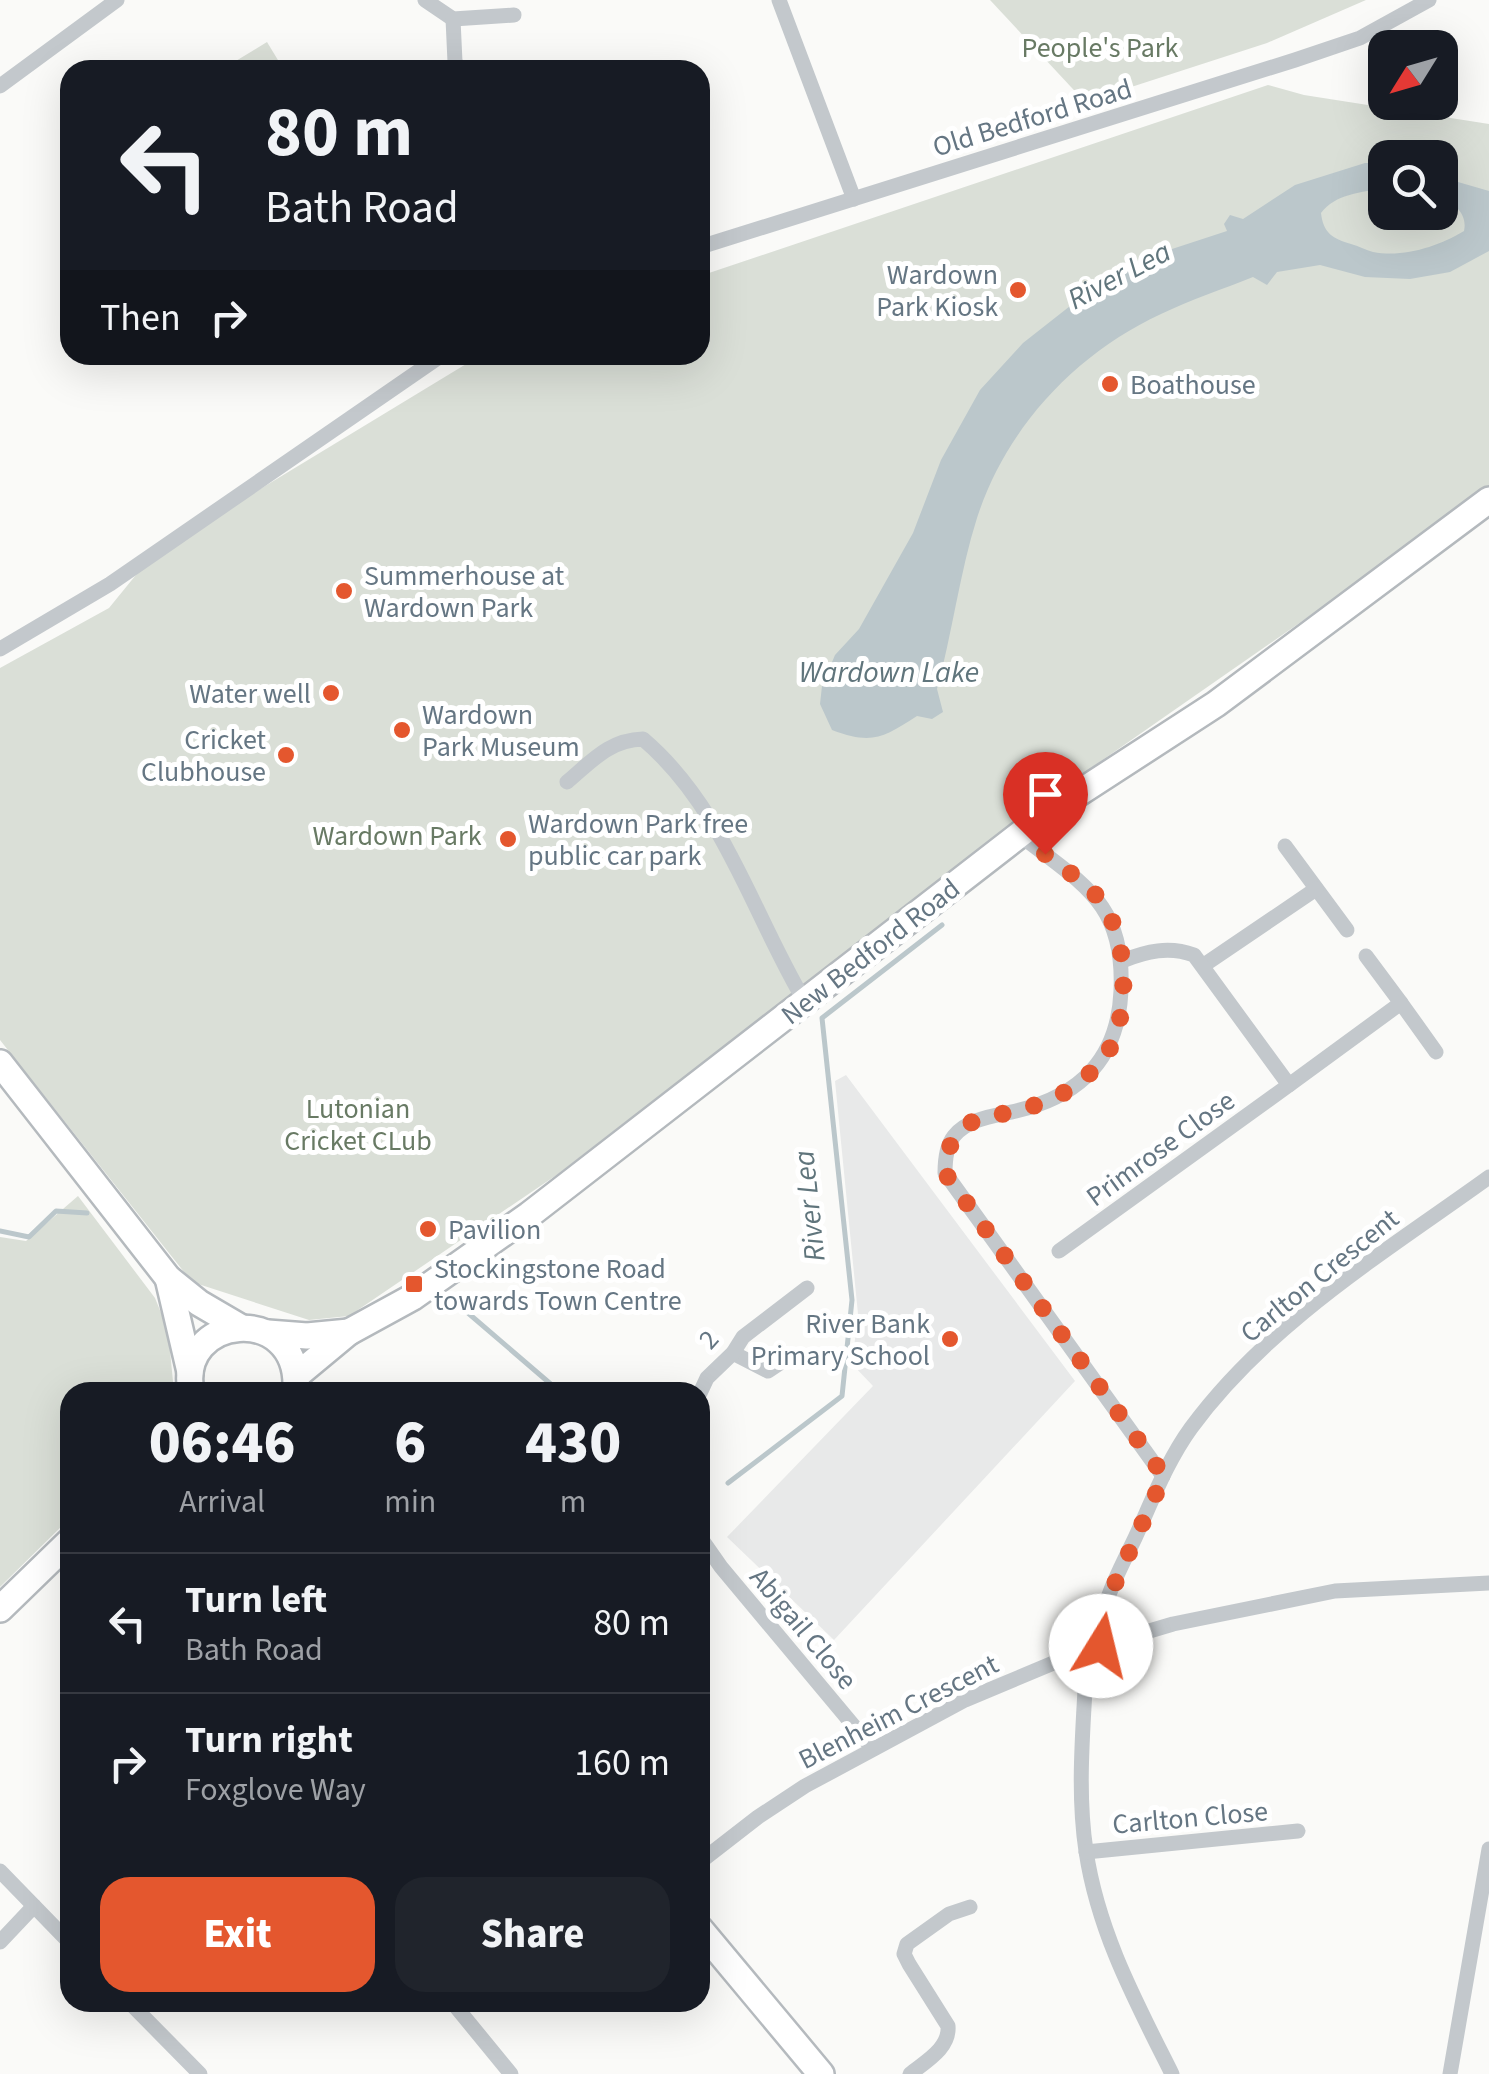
<!DOCTYPE html>
<html lang="en">
<head>
<meta charset="utf-8">
<style>
	body { margin:0; font-family:"Source Sans 3",sans-serif; background:#20242c; color:#f1f3f6; height:100vh; display:flex; flex-direction:column; font-size:38px; white-space:nowrap }
	* { box-sizing:border-box; margin:0 }
	p { font-size:32px; color:#9ea1a6 }
	.icon { flex:none; width:55px; height:55px; fill:none; stroke:currentColor; stroke-width:2; stroke-linecap:round; stroke-linejoin:round }
	.map { position:relative; flex:1; overflow:hidden }
	.side { position:absolute; left:60px; top:1382px; width:650px; height:630px; display:flex; flex-direction:column; background:#171b24; border-radius:30px; box-shadow:0 10px 40px #0002 }
	.side>* { flex:none }
	.hud { position:absolute; left:60px; top:60px; width:650px; height:305px; border-radius:30px; box-shadow:0 10px 40px #0002; background:#171b24; color:#f1f3f6; overflow:hidden }
	.needle { width:65px; rotate:233deg }
	.buttons { position:absolute; left:1368px; top:30px; display:grid; gap:20px }
	.buttons a { display:grid; place-items:center; width:90px; height:90px; border-radius:20px; background:#171b24; box-shadow:0 10px 40px #0002; font-size:50px }
	.pin { position:absolute; display:grid; place-items:center; width:85px; height:85px; color:#fff; margin:-102px -42px; border-radius:50% 50% 50% 0; rotate:-45deg; box-shadow:0 0 10px #0007 }
	.pin .icon { rotate:45deg }
	.me { position:absolute; width:110px; margin:-55px; rotate:9deg; stroke-linejoin:round; filter:drop-shadow(0 0 8px #0008) }
	.turn { display:flex; align-items:center; gap:35px; height:210px; padding:0 40px; font-size:45px }
	.turn .icon { width:130px; height:130px; stroke-width:2.5 }
	.turn b { display:block; font-size:70px; line-height:85px }
	.then { display:flex; align-items:center; height:95px; padding:0 40px; background:#0003; gap:20px; font-size:38px }
	.eta { display:flex; justify-content:space-evenly; align-items:center; height:170px; text-align:center }
	.eta b { font-size:60px; font-weight:800; line-height:70px }
	.button { display:flex; gap:20px; margin-top:auto; padding:20px 40px }
	.button a { flex:1; height:115px; border-radius:30px; background:#e4572e; color:#fff; font-size:40px; font-weight:800; line-height:115px; text-align:center }
	.button a+a { background:#20242c; color:#f1f3f6 }
	ul { padding:0; list-style:none }
	li { display:flex; align-items:center; gap:30px; height:140px; padding:0 40px; border-top:2px solid #363941 }
	li div { flex:1 }
	li b { display:block; font-size:38px }
	li em { font-style:normal }
	.map>svg:first-child { display:block }
</style>
</head>
<body>
<div class="map">
<svg width="1489" height="2074" viewBox="0 0 1489 2074">
	<rect width="100%" height="100%" fill="#fafaf8"/>
	<!-- built -->
	<polygon fill="#e8e9e9" points="846,1075 1075,1381 834,1640 727,1537 873,1386 852,1364 858,1314 835,1081"/>
	<!-- green -->
	<g fill="#dadfd7" fill-rule="evenodd">
		<polygon points="990,0 1366,0 1267,43 1085,102"/>
		<polygon points="267,42 284,70 221,70"/>
		<path d="M1268,85l36,10 185,29v367l-464,323 -467,360 -209,142 -40,4 -117,-38 -192,-242v-372l109,-60 44,-54 328,-199h219v-79zM1385,158h55v54h-55z"/>
		<polygon points="78,1196 155,1298 168,1330 174,1392 70,1392 70,1518 0,1587 0,1237 26,1241"/>
	</g>
	<!-- water -->
	<path fill="#bbc7cb" d="M1365,163h20v25c-23,4 -50,6 -64,25 2,20 12,26 30,31 7,2 15,6 22,8 31,6 66,-6 91,-21 4,-18 -11,-28 -24,-36v-25l10,1 8,11 31,9v60l-39,21 -40,7 -45,-2 -45,-12 -43,7 -10,13 -14,-8c-30,12 -63,23 -92,37 -86,40 -155,114 -184,204 -17,53 -25,116 -40,171l6,23 -11,7 -15,-3c-34,22 -45,29 -85,14l-12,-26 2,-18 13,-31 24,-26 54,-96 28,-73 39,-70 43,-47 70,-55 79,-39 55,-18 -3,-7 6,-9 13,4 52,-34z"/>
	<g fill="none" stroke-linecap="round" stroke-linejoin="round">
		<!-- stream -->
		<g stroke="#bbc7cb" stroke-width="5">
			<polyline points="0,1231 29,1237 56,1211 87,1213"/>
			<polyline points="454,1301 560,1392"/>
			<polyline points="728,1483 842,1396 852,1300 822,1018 942,925"/>
		</g>
		<!-- primary casing -->
		<g stroke="#b5babe" stroke-width="30">
			<g id="primary">
				<polyline points="0,1063 168,1278 199,1303 240,1327"/>
				<polyline points="168,1278 190,1372"/>
				<polyline points="700,1929 821,2074"/>
			</g>
		</g>
		<!-- trunk casing -->
		<g stroke="#b4b9bd" stroke-width="30">
			<g id="trunk">
				<polyline points="268,1333 307,1336 349,1332"/>
				<polyline points="296,1376 349,1332 413,1297 529,1215 1045,815 1216,704 1489,500"/>
				<path d="M191,1392c-15,-78 108,-90 105,-4"/>
				<polyline points="0,1609 70,1541"/>
			</g>
		</g>
		<!-- minor -->
		<g stroke="#c3c8cc" stroke-width="15">
			<polyline points="425,0 453,19 514,15"/>
			<polyline points="779,0 854,199"/>
			<polyline points="453,19 455,62 461,70"/>
			<polyline points="0,86 117,0"/>
			<polyline points="700,247 1295,60 1360,38 1429,0"/>
			<polyline points="0,649 110,584 442,355"/>
			<path d="M567,782c25,-21 42,-42 76,-43 81,69 109,174 162,263"/>
			<path d="M1020,835c62,49 105,67 101,156 -3,67 -40,105 -105,120 -21,5 -48,7 -62,25 -8,10 -9,25 -9,37l218,303"/>
			<polyline points="1285,846 1347,930"/>
			<polyline points="1366,956 1401,1003"/>
			<polyline points="1204,965 1316,889"/>
			<polyline points="1289,1085 1401,1003 1436,1052"/>
			<path d="M1059,1251l230,-166 -95,-130c-25,-9 -47,-4 -72,6"/>
			<polyline points="733,1353 768,1371 783,1361"/>
			<polyline points="637,1392 644,1392"/>
			<polyline points="700,1393 707,1378 733,1353 743,1337 807,1288"/>
			<polyline points="700,1537 721,1567 873,1749"/>
			<path d="M1101,1646c-3,-40 18,-74 34,-108 17,-37 32,-77 56,-110 77,-105 194,-176 298,-251"/>
			<path d="M1082,1651l4,21c-3,59 -9,120 0,179 12,81 50,151 86,223"/>
			<polyline points="1086,1852 1298,1831"/>
			<polyline points="700,1862 758,1817 805,1786 965,1700 1082,1651 1173,1624 1335,1591 1489,1583"/>
			<polyline points="0,1871 70,1943"/>
			<polyline points="0,1942 34,1906"/>
			<polyline points="129,2002 200,2074"/>
			<polyline points="452,2002 511,2074"/>
			<path d="M910,2074c16,-13 40,-26 38,-48l-39,-62 -5,-10 3,-10 42,-30 21,-7"/>
			<polyline points="1450,2074 1489,1849"/>
		</g>
		<!-- primary -->
		<use href="#primary" stroke="#fff" stroke-width="25"/>
		<!-- trunk -->
		<use href="#trunk" stroke="#fff" stroke-width="25"/>
	</g>
	<g fill="none" stroke-linecap="round" stroke-linejoin="round">
		<!-- route -->
		<path stroke="#e4572e" stroke-width="18" stroke-dasharray="0 32.4" d="M1045,854c15,13 35,24 49,39 33,34 36,104 20,147 -8,19 -24,35 -40,46 -21,16 -47,22 -72,28 -9,2 -21,3 -30,8 -20,11 -26,29 -27,51l219,303 -62,136 -1,34"/>
	</g>
	<!-- markers -->
	<g fill="#e4572e" stroke="#fff" stroke-width="4">
		<circle cx="1018" cy="290" r="10"/>
		<circle cx="1110" cy="384" r="10"/>
		<circle cx="344" cy="591" r="10"/>
		<circle cx="331" cy="693" r="10"/>
		<circle cx="402" cy="730" r="10"/>
		<circle cx="286" cy="755" r="10"/>
		<circle cx="508" cy="839" r="10"/>
		<circle cx="428" cy="1229" r="10"/>
		<rect x="404" y="1274" width="20" height="20" rx="5"/>
		<circle cx="950" cy="1339" r="10"/>
	</g>
	<g text-anchor="middle" stroke-width="10" stroke-linejoin="round" paint-order="stroke">
		<!-- park labels -->
		<g font-size="28" fill="#687a64" stroke="#fff">
			<text x="1100" y="57">People's Park</text>
			<text x="397" y="845">Wardown Park</text>
			<text x="358" y="1118">Lutonian<tspan x="358" dy="32">Cricket CLub</tspan></text>
		</g>
		<!-- street labels -->
		<g font-size="28" fill="#657683" stroke="#fff">
			<text transform="translate(1032 117) rotate(-17)" y="10">Old Bedford Road</text>
			<text transform="translate(870 951) rotate(-38)" y="10">New Bedford Road</text>
			<text transform="translate(1160 1148) rotate(-36)" y="10">Primrose Close</text>
			<text transform="translate(1319 1275) rotate(-39)" y="10">Carlton Crescent</text>
			<text transform="translate(708 1339) rotate(-48)" y="10">2</text>
			<text transform="translate(804 1628) rotate(50)" y="10">Abigail Close</text>
			<text transform="translate(898 1711) rotate(-27)" y="10">Blenheim Crescent</text>
			<text transform="translate(1190 1817) rotate(-5)" y="10">Carlton Close</text>
		</g>
		<!-- poi labels -->
		<g font-size="28" fill="#657683" stroke="#fff" text-anchor="start">
			<text x="998" y="284" text-anchor="end">Wardown<tspan x="998" dy="32">Park Kiosk</tspan></text>
			<text x="1130" y="394">Boathouse</text>
			<text x="364" y="585">Summerhouse at<tspan x="364" dy="32">Wardown Park</tspan></text>
			<text x="311" y="703" text-anchor="end">Water well</text>
			<text x="422" y="724">Wardown<tspan x="422" dy="32">Park Museum</tspan></text>
			<text x="266" y="749" text-anchor="end">Cricket<tspan x="266" dy="32">Clubhouse</tspan></text>
			<text x="528" y="833">Wardown Park free<tspan x="528" dy="32">public car park</tspan></text>
			<text x="448" y="1239">Pavilion</text>
			<text x="434" y="1278">Stockingstone Road<tspan x="434" dy="32">towards Town Centre</tspan></text>
			<text x="930" y="1333" text-anchor="end">River Bank<tspan x="930" dy="32">Primary School</tspan></text>
		</g>
		<!-- water labels -->
		<g font-size="30" font-style="italic" fill="#60757c" stroke="#fff">
			<text transform="translate(1119 275) rotate(-28)" y="10">River Lea</text>
			<text x="889" y="682">Wardown Lake</text>
			<text transform="translate(809 1206) rotate(-96)" y="10">River Lea</text>
		</g>
	</g>
</svg>
<div class="buttons">
<a><svg class="needle" viewBox="-14 -14 28 28"><path d="M0-13l5 13h-10z" fill="#e53935"/><path d="M0 13l5-13h-10z" fill="#9ea1a6"/></svg></a>
<a><svg class="icon" aria-label="search" viewBox="0 0 24 24"><circle cx="10" cy="10" r="6"/><path d="M15 15l6 6"/></svg></a>
</div>
<div class="pin" style="left:1045px;top:854px;background:#d93025"><svg class="icon" aria-label="arrive" viewBox="0 0 24 24"><path d="M6 21V4h12l-3 4 3 4H6"/></svg></div>
<svg class="me" style="left:1101px;top:1646px" viewBox="-20 -20 40 40"><circle r="19" fill="#fff"/><path d="M0-13L10 11 0 6-10 11z" fill="#e4572e"/></svg>
<div class="hud">
<div class="turn"><svg class="icon" aria-label="left" viewBox="0 0 24 24"><path d="M17 20v-9H6M10 6l-5 5 5 5"/></svg><div><b>80 m</b>Bath Road</div></div>
<div class="then">Then<svg class="icon" aria-label="right" viewBox="0 0 24 24"><path d="M7 20v-9h11M14 6l5 5-5 5"/></svg></div>
</div>
<section class="side">
<div class="eta">
<div><b>06:46</b><p>Arrival</p></div>
<div><b>6</b><p>min</p></div>
<div><b>430</b><p>m</p></div>
</div>
<ul>
<li><svg class="icon" aria-label="left" viewBox="0 0 24 24"><path d="M17 20v-9H6M10 6l-5 5 5 5"/></svg><div><b>Turn left</b><p>Bath Road</p></div><em>80 m</em></li>
<li><svg class="icon" aria-label="right" viewBox="0 0 24 24"><path d="M7 20v-9h11M14 6l5 5-5 5"/></svg><div><b>Turn right</b><p>Foxglove Way</p></div><em>160 m</em></li>
</ul>
<div class="button"><a>Exit</a><a>Share</a></div>
</section>
</div>
</body>
</html>
